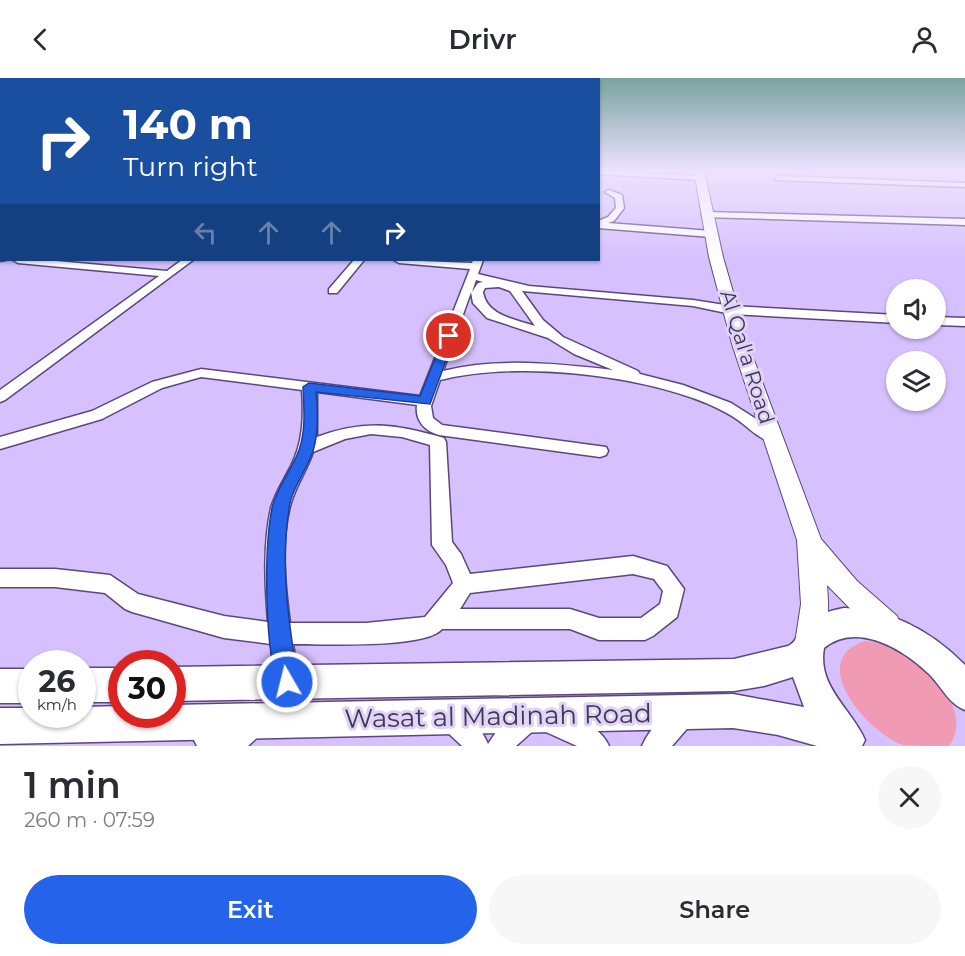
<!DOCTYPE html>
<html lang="en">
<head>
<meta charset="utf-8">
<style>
	body { margin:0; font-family:Montserrat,sans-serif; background:#f7f7f7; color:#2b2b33; height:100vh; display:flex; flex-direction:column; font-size:22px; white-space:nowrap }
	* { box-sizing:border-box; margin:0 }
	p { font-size:20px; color:#7c7c81 }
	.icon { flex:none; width:33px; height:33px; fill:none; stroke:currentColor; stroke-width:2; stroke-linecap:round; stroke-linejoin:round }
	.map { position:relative; height:668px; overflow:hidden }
	.sheet { display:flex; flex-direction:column; background:#fff; flex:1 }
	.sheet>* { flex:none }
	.guide { position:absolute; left:0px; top:0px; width:600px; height:183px; box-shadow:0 2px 4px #0004; background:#1a4fa0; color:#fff; overflow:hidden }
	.controls { position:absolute; left:886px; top:201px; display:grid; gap:12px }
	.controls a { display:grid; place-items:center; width:60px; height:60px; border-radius:50%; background:#fff; box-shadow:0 2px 4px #0004; font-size:30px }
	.speed { position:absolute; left:18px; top:572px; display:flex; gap:12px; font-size:30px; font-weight:700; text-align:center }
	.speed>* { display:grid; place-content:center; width:78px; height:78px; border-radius:50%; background:#fff; box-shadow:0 2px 4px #0004; line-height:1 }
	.speed small { font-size:15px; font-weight:400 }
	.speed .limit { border:9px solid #d22; background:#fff; color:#111 }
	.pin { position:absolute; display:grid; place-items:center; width:51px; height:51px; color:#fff; margin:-26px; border:3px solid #fff; border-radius:50%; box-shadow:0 2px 6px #0007 }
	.me { position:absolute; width:66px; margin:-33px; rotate:352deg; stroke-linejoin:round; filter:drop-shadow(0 0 4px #0008) }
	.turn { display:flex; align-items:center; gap:21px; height:126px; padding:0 24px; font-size:27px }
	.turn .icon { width:78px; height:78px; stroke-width:2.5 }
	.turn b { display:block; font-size:42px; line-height:51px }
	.lanes { display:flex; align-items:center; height:57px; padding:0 24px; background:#0003; justify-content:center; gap:30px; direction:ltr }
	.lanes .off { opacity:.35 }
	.round { display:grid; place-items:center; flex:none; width:63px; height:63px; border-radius:32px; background:#f7f7f7 }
	.overview { display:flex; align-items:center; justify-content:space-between; height:102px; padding:0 24px }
	h1 { font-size:36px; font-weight:600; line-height:45px }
	.button { display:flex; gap:12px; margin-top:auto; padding:12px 24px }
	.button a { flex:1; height:69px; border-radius:36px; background:#2563eb; color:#fff; font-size:24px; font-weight:600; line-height:69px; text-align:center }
	.button a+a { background:#f7f7f7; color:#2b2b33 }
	header { display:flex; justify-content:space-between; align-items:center; height:78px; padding:0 24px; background:#fff; font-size:27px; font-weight:600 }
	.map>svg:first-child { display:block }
</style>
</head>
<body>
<header><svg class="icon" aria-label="back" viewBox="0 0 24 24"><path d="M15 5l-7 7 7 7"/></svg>Drivr<svg class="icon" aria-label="person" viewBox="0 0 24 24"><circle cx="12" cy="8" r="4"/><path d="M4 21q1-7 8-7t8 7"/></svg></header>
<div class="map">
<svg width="965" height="668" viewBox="0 0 965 668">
	<rect width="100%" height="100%" fill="#d6c0fe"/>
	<!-- green -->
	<path fill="#f09ab4" d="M865,563c19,1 36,7 52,17 7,5 13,14 19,21 16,20 29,44 13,67 -14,0 -33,0 -46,-1 -36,-13 -98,-85 -38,-104z"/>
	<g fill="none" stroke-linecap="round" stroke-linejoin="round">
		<!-- minor casing -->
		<g stroke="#5b477c" stroke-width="3">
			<g id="minor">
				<polygon points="598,93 700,98 704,100 700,102 598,96"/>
				<polygon points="778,98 965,105 965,109 775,102"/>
				<polygon points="609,112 622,117 624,130 614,143 608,145 711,153 716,156 711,159 598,150 598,143 608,139 616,130 615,120 605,114"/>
				<polygon points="0,123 2,123 0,128"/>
				<polygon points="706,134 965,141 965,147 703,139 702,137"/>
				<rect x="0" y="154" width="2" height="6"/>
				<polygon points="0,177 2,182 6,182 0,183"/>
				<polygon points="13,182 45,182 167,193 182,182 193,182 5,322 0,324 0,312 159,198 18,185"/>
				<polygon points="354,182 364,182 337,215 329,215 329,211"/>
				<path d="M394,182l78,3 1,-3h10l-5,14 51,12 164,14 38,6 166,9v8l-166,-9 -38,-8 -171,-15 21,29 20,17 75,34 2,3 43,11 48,18 47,30 2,4 -8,5c-13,-3 -23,-14 -34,-22 -10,-7 -21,-12 -32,-17 -72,-29 -190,-42 -266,-23l-9,26 2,12 9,7 164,22 2,4 -2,4 -6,2 -161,-22c-15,-4 -24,-15 -22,-30l-100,-13v45c48,-18 79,-13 127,1l2,4 6,100 9,12 9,20 163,-18 34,10 17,23 -7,28 -24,19 -8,4h-46l-29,-11h-128c-16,20 -121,15 -149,15l6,38 -4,8 -8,4 -8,-4 -4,-8 -4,-38 -47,-6 -92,-26 -7,-3 -20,-16 -50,-6h-55v-18h55l55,6 28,19 86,22 44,6c-3,-37 -5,-78 3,-114 4,-15 13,-28 20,-42 12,-24 13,-49 11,-76l-101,-13 -39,11 -60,31 -102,30v-12l92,-26 60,-29 49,-13 219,27 50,-127 -71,-6zM476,202l7,2 -5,1 -6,9zM499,209l11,4 25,35c-20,-7 -48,-10 -52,-34l2,-4zM471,214l2,11 14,15 61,20 26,16 39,16c-55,-6 -116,-13 -170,1zM371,356l31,3 28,8 2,100 14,20 7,18 -28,34 -59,6h-76c-5,-38 -10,-83 1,-120 5,-18 16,-33 22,-51l32,-13zM633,496l21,5 9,12 -3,13 -19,14h-42l-29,-9h-110l10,-16z"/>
				<polygon points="936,239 965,240 965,248 936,247"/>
				<path d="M683,624l9,3 3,9 -3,9 -20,23h-30c7,-16 25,-38 41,-44z"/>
				<path d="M525,631l9,3 3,9 -3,9 -18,16h-54l-16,-15 -3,-9 3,-9 9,-3c16,6 26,18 33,34l14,-21z"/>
				<polygon points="197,632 206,635 220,659 242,639 251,635 260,639 264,648 260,657 248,668 197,668 185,644 188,635"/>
				<path d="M555,632c20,9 45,15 54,36h-32l-31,-14 -4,-9 4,-9z"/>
			</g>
		</g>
		<!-- tertiary casing -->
		<g stroke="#5b477c" stroke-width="2">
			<path id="tertiary" d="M694,93h10l19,86 25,87 73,195 36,42 40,35 4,10 -4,10 -10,4 -10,-4 -50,-51c2,22 2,47 -7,68l-10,4 -10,-4 -5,-10 6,-39 -4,-64 -65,-196 -23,-87z"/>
		</g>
		<!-- secondary casing -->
		<g stroke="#5b477c" stroke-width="3">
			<g id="secondary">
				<path d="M844,530c48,1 88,24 121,57v45c-17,-7 -23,-23 -36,-36 -26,-25 -72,-53 -105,-26 -7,39 27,60 41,92l-3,6h-45l-39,-11 -45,-7 -733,16v-36h32v6h50v-7l40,-1v8h50v-9l561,-11 71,13 -11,-30 -29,9 -30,5 -562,10v-34l562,-8 54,-13c9,-4 8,-11 14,-18 9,-13 28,-17 42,-20z"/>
				<rect x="82" y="590" width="40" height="34"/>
				<rect x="0" y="591" width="32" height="34"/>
			</g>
		</g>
		<!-- minor -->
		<use href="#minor" fill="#fff" fill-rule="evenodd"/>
		<!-- tertiary -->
		<use href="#tertiary" fill="#fff" fill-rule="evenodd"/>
		<!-- secondary -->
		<use href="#secondary" fill="#fff" fill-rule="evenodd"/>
	</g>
	<!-- sky -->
	<linearGradient id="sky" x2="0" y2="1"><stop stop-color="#7aa2a1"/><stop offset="0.5" stop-color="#ede3ff"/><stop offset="1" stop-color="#ede3ff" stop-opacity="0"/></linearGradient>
	<rect width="965" height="186" fill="url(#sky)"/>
	<!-- route -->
	<path fill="#2563eb" stroke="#184099" stroke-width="1.5" d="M445,256l10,2 -25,68 -114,-12c2,19 3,40 -3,59 -6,19 -22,38 -24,58 -9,58 0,116 9,173l-3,8 -8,3 -7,-3c-16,-37 -16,-142 -8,-182 4,-20 20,-38 27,-58 7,-20 5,-42 4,-63l6,-4 111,13z"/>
	<g text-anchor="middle" stroke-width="6" stroke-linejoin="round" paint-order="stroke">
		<!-- street labels -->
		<g font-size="21" fill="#403750" stroke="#dfd3f8">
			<text transform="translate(747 279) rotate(73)" y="7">Al Qal'a Road</text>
		</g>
		<!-- near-street labels -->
		<g font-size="26" fill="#403750" stroke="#dfd3f8">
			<text transform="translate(498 638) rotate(-1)" y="9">Wasat al Madinah Road</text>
		</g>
	</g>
</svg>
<div class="controls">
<a><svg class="icon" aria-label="sound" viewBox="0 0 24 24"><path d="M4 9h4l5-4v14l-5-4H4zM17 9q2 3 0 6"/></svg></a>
<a><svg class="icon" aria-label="layers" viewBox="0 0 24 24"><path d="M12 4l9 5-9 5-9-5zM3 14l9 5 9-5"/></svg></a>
</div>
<div class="speed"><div>26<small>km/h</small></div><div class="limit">30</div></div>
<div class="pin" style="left:449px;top:258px;background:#d93025"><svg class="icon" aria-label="arrive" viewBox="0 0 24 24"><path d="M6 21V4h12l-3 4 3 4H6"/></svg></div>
<svg class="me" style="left:287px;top:604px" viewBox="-20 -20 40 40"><circle r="17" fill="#2563eb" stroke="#fff" stroke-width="3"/><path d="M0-11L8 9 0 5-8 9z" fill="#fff"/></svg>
<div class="guide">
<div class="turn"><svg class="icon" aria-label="right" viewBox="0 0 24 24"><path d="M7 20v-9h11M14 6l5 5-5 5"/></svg><div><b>140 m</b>Turn right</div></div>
<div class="lanes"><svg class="icon off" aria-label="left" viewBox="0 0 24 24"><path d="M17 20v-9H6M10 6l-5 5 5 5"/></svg><svg class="icon off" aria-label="ahead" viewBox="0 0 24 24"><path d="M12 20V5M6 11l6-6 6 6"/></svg><svg class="icon off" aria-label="ahead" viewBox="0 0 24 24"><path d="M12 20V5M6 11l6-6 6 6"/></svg><svg class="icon" aria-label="right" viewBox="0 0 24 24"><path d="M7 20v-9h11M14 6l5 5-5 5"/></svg></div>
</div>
</div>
<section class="sheet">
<div class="overview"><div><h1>1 min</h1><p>260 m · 07:59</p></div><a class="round"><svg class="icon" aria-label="close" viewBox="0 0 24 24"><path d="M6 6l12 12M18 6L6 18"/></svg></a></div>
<div class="button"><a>Exit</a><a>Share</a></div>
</section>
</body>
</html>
